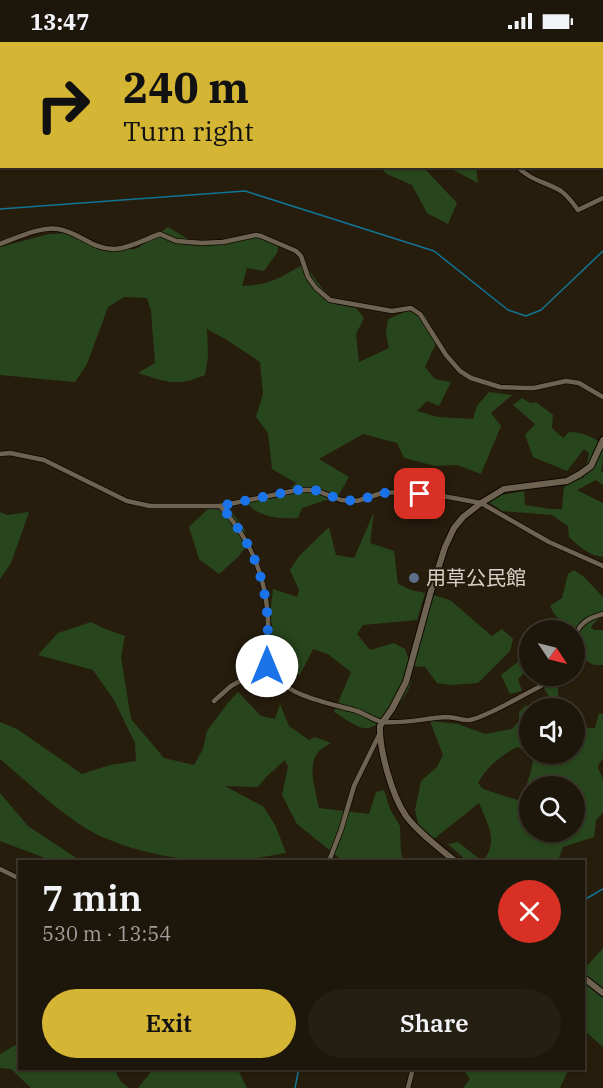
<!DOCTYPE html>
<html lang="en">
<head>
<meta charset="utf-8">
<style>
	body { margin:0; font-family:"IBM Plex Serif","Noto Sans JP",serif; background:#251f13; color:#f1f3f6; height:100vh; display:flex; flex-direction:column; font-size:22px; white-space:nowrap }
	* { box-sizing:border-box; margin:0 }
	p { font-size:20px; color:#a09f9c }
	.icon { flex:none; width:33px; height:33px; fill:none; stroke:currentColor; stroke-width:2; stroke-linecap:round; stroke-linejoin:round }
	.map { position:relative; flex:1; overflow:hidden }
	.sheet { position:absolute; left:18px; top:818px; width:567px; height:210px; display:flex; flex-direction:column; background:#1d160a; border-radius:0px; box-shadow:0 2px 4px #0004,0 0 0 2px #3b352b }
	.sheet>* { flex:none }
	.guide { position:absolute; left:0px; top:0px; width:603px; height:126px; box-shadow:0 2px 4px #0004,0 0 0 2px #3b352b; background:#d5b534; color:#111; overflow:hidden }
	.needle { width:39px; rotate:125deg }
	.tools { position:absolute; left:519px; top:578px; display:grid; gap:12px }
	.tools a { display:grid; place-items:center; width:66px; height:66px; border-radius:50%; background:#1d160a; box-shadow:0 2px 4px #0004,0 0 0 2px #3b352b; font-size:30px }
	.pin { position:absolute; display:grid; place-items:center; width:51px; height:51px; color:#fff; margin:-26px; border-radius:12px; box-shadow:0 3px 9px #0006 }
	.me { position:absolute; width:66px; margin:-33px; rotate:0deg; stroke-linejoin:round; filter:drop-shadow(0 0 4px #0008) }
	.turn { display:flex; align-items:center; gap:21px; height:126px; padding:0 24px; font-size:27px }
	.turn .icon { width:78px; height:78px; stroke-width:2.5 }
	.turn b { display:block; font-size:42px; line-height:51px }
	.round { display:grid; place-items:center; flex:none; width:63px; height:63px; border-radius:32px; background:#251f13 }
	.head { display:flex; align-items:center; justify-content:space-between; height:102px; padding:0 24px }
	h1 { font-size:36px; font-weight:600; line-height:45px }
	.primary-button { display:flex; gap:12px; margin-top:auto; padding:12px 24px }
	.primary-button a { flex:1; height:69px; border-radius:36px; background:#d5b534; color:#111; font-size:24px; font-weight:600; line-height:69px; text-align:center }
	.primary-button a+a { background:#251f13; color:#f1f3f6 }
	.status { display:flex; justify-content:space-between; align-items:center; height:42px; padding:0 30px; background:#1d160a; direction:ltr }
	.status svg { height:16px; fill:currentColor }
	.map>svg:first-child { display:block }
</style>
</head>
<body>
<div class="status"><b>13:47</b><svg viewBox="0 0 49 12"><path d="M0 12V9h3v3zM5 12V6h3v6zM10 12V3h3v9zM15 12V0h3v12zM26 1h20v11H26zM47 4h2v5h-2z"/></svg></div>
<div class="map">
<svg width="603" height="1046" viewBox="0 0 603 1046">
	<rect width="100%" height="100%" fill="#271d0d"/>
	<!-- green -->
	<g fill="#28461d" fill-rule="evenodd">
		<polygon points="0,0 116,0 116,1 2,2 1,67"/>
		<polygon points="379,125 423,125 457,161 448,182 427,171 412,143 387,132"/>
		<polygon points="448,125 476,125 478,141"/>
		<path d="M168,185l30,18 56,-7 25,2 -2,13 -13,18 -17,-3 -5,18c29,-1 37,-8 62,-22l30,40 22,4 8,10 -8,16 3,28 30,-14 -3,-14 2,-15 26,-11 12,8 10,27 -11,24 10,12 16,3 -12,24 -12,-5 -10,10 21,6 35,2 4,-13 12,-14 23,3 -21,18 10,13 -20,48 -24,-9 -22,1 -31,-8 -7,-15 -34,-9 -44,25 30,18 -11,19 -36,12 -4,10c-17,1 -38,0 -50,-14l6,-3 26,-4 16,-14 -24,-14 -4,-36 -12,-16 7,-23 -3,-32 -33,-22 -20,-11 1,27 -3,19c-29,12 -38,7 -67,-2l17,-10 -4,-52 -4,-13 -23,-1 -16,10 -21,57 -12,18 -75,-7v-128l49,-13 19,-1 31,16h37z"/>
		<path d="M522,356l8,5 6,-1 17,13 -1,13 11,10 6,-6c14,0 24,5 34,13v16l-2,10 2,1v13l-7,-5 -19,10 26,13v54c-15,-2 -23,-10 -34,-20l-1,-11 -16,-11 -50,-4 -13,-9 6,-6 29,-5 1,14 26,4h11l2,-22 20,-10 5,-24 -5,-4 -17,22 -34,-14 -8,-22 10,-11 -22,-19z"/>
		<polygon points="208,467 230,468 245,488 247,504 237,516 219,532 199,517 189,485"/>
		<polygon points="0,470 7,473 29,470 11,521 0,537"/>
		<path d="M374,470l-4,31 24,8 4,33 13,6 14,3 -8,27 -54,5 -6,9 13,16 24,-7 11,6c4,10 7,22 6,33 -2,14 -32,50 -48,46 -9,-2 -20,-11 -29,-16l17,-40 -23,-18 -15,-5 -13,26 -16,-4 -13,-20 -2,-13 4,-8 -3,-14 3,-27 24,8 2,-7 -9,-20 9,-14 30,-29 7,28 18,3z"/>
		<path d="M574,528l10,7 19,20v16l-12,14 3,3h9v35h-9l-18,-10c3,-41 -13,-21 -26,-49l12,-8 6,-24z"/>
		<polygon points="433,553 450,558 492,594 502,587 513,597 510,609 478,641 451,643 437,641 425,625 412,624"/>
		<path d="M91,580l12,6 22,8 -4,21 10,62 33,39 30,7 9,-16 4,-18 20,-27 11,-12 23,24 14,3 5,-15 9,22 20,14 6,-3 16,6c-4,2 -9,5 -12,8 -13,13 -3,41 0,57l50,6 7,-22 8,-2 6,19 10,17 1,28 3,7h-61l-46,-37 -15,-29 6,-28 -3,-7 -19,17 -8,10 -33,-1 39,21 12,20 10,26c-18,3 -37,7 -55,8 -42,2 -95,-8 -133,-26 -35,-18 -68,-51 -98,-76v-37l17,7 65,45 28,-9 26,-4 -1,-18 -21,-43 -21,-30 -55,-15 20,-22z"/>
		<polygon points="529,615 529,632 524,631 518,637 522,649 510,652 501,633 519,619"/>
		<polygon points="531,633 551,633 558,639 558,653 566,666 553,666 553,661 538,636"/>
		<path d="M526,663l5,3 -2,44 -12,-5c-15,8 -31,20 -39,36l5,6 37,12c5,-11 13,-32 13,-44l-3,-4h44l1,-39 13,14h7l4,-15 4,1v45l-4,4 -1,5 5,11v34l-7,7 -2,17 -31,10 -5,14h-75c16,-20 5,-36 -4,-58l-45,36 -16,-15 -3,-14 6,-29 16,-14 6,-12 -13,-34 28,3 27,10 27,-5 7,-8v-9zM530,744h44v45h-12l-5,7 -12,-7h-15l-2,-21 1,-1z"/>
		<polygon points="0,751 28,784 81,819 53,819 0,799"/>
		<polygon points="458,800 482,819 467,819 448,802"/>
		<polygon points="603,906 603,1005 587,991 584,990 584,923 587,924"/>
		<polygon points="19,1001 20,1026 114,1026 121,1040 129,1046 31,1046 11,1027 0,1026 0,1012"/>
		<polygon points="154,1026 237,1026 247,1046 138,1046"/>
		<polygon points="462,1026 569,1026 560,1046 463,1046 470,1037"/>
	</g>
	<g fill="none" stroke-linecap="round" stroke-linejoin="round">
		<!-- stream -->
		<g stroke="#117595" stroke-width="1.5">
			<polyline points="0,167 245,149 434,209 508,268 526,274 541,268 603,209"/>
			<polyline points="584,858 603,847"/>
			<polyline points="295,1046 299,1026"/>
		</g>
		<!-- minor casing -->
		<g stroke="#0f0700" stroke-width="6">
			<g id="minor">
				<path d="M517,124c12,14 29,16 44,25 7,5 12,12 17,19l25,-12"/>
				<path d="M0,202c17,-6 40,-18 58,-15 21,3 35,21 57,20 16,-1 30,-10 45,-15l16,7 26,2 21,-1 33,-7 5,1 35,15 5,5 7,21 8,11 14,12 62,11 19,-3 9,6 26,41 14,16 11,7 29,9 24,1h10l32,-7 13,2 24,14"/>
				<polyline points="0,412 10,411 44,418 127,459 150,464 220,464 297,448 315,448 341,458 357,459 382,451 404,450 437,453 481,461 549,500 603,524"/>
				<path d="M220,464c40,43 54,96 46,153 9,37 61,43 91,52 9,3 17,10 26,11 21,2 43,-4 64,-5 8,0 16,4 23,3 20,-4 59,-29 79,-38l8,-7"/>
				<path d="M574,599c3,-17 14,-23 29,-27"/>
				<polyline points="214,659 231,644 267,624"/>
				<polyline points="329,819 341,788 354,744 380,691"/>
				<polyline points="0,827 20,837"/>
				<polyline points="408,1046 413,1026"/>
			</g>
		</g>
		<!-- tertiary casing -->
		<g stroke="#0f0700" stroke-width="8">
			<g id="tertiary">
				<path d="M455,819c-17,-14 -36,-28 -49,-45 -14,-20 -27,-67 -26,-90l12,-17 14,-27 25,-91 14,-44 9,-19 9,-11 18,-14 23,-14 63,-8 13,-7 11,-8 12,-26"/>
				<polyline points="584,936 603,951"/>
			</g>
		</g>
		<!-- minor -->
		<use href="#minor" stroke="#6e6250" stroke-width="4.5"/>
		<!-- tertiary -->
		<use href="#tertiary" stroke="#6e6250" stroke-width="6"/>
	</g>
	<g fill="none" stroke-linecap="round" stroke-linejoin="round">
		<!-- route -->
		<path stroke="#1a73e8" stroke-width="10" stroke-dasharray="0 18" d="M267,624l-1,-7c7,-56 -6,-111 -46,-153l77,-16h18l26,10 16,1 25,-8 38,1"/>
	</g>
	<!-- markers -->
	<circle fill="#5c6f8a" stroke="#271d0d" stroke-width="2" cx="414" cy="536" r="6"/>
	<g text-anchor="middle" stroke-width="4.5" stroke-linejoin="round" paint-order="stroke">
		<!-- poi labels -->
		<g font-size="20" fill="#d8d1c8" stroke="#271d0d" text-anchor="start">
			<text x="426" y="543">用草公民館</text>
		</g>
	</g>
</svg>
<div class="tools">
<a><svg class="needle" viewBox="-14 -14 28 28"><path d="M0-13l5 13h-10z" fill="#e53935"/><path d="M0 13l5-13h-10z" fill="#a09f9c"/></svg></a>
<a><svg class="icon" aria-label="sound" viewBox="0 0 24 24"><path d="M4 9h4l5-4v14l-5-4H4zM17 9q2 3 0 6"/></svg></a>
<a><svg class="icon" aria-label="search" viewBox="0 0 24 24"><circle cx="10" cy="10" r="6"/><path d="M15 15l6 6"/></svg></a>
</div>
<div class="pin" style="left:420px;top:452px;background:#d93025"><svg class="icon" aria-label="arrive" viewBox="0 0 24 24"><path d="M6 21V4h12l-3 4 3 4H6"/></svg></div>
<svg class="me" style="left:267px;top:624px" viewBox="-20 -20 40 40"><circle r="19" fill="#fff"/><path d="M0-13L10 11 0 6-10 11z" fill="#1a73e8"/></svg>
<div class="guide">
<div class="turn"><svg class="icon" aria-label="right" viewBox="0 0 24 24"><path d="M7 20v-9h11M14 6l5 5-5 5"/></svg><div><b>240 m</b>Turn right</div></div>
</div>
<section class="sheet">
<div class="head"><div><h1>7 min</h1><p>530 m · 13:54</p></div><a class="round" style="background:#d93025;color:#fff"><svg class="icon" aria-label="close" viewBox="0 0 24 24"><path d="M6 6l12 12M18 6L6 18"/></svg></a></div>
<div class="primary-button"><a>Exit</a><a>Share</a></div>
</section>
</div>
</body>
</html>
